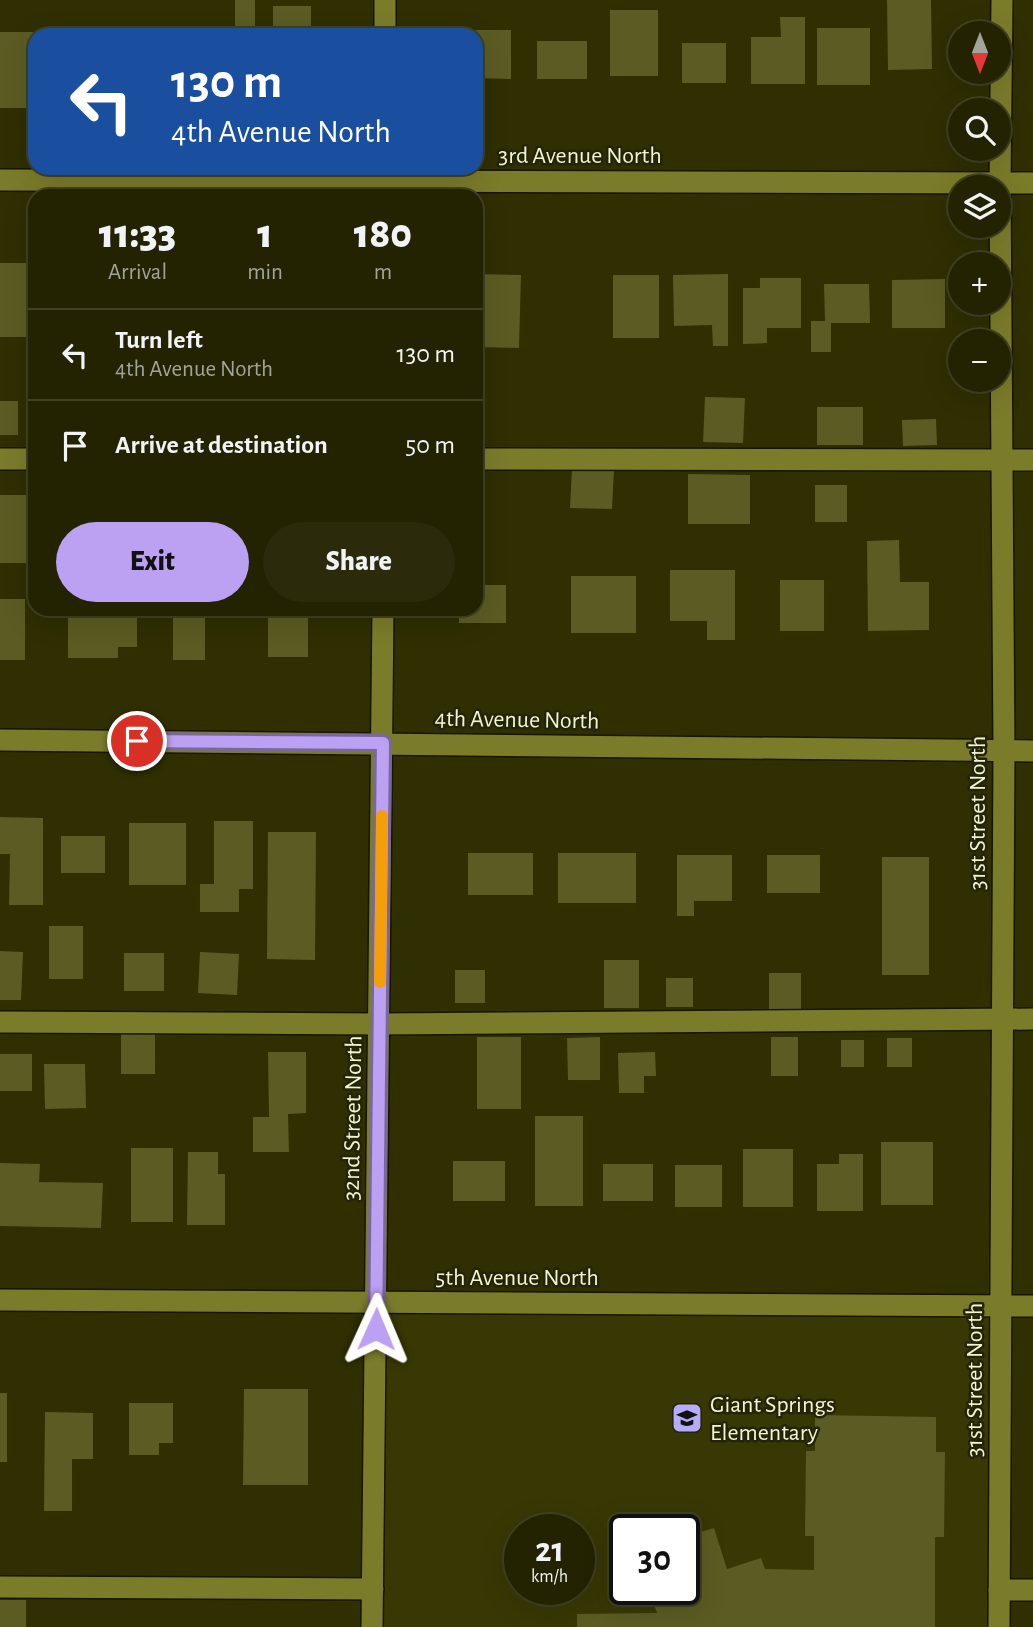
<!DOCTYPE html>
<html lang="en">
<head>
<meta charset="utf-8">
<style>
	body { margin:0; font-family:"Alegreya Sans",sans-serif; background:#2b2b0c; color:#f1f3f6; height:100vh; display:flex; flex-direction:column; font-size:26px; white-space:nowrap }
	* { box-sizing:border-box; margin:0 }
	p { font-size:23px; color:#a3a499 }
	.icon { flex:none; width:38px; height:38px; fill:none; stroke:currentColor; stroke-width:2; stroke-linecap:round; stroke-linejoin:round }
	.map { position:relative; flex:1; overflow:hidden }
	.drawer { position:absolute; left:28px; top:189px; width:455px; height:427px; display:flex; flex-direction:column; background:#232302; border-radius:21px; box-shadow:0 7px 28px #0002,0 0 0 2px #404024 }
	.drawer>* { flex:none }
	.top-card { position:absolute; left:28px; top:28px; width:455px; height:147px; border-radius:21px; box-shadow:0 7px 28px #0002,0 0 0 2px #404024; background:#1a4fa0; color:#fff; overflow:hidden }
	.needle { width:46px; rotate:180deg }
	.tools { position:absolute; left:948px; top:21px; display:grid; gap:14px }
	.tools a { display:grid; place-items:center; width:63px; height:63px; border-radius:50%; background:#232302; box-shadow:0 7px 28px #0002,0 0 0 2px #404024; font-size:35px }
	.speed { position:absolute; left:504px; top:1514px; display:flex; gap:14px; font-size:35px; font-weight:700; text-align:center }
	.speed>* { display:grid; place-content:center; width:91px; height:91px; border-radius:50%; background:#232302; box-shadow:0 7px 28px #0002,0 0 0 2px #404024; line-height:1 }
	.speed small { font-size:18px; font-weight:400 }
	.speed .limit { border:4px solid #111; border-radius:10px; background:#fff; color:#111 }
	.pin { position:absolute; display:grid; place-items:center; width:60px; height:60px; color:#fff; margin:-30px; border:4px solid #fff; border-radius:50%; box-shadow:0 2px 7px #0007 }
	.me { position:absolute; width:77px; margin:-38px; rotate:1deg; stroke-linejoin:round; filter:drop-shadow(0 0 5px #0008) }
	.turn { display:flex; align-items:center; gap:24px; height:147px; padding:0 28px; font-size:32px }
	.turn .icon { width:91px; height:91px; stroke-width:2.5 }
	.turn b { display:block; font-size:49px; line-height:60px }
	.eta { display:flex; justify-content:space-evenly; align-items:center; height:119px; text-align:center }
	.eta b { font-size:42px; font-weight:800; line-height:49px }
	.action { display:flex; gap:14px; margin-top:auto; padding:14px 28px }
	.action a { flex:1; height:80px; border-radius:42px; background:#bca0f2; color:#111; font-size:28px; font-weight:800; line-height:80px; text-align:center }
	.action a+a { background:#2b2b0c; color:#f1f3f6 }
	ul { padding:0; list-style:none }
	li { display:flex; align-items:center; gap:21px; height:91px; padding:0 28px; border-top:2px solid #404024 }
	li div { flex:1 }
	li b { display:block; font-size:26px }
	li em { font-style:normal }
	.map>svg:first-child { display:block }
</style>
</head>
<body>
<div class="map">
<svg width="1033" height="1627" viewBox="0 0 1033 1627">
	<rect width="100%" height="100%" fill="#2f2f02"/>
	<!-- built -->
	<path fill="#383805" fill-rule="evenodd" d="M376,1303l625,3 -2,321h-627zM520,1530h59v59h-59zM625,1530h59v59h-59z"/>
	<!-- building -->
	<g fill="#5b5c23">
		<polygon points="235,0 255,0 255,35 195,35 195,28 235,28"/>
		<polygon points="887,0 931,0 932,69 888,70"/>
		<rect x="273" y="6" width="38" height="29"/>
		<rect x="610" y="10" width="48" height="66"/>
		<polygon points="780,17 805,17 805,84 751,84 751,37 781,37"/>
		<rect x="817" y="28" width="53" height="57"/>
		<polygon points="461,30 511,30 511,79 476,78 476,35 461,35"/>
		<rect x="0" y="32" width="33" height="76"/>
		<rect x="537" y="41" width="50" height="38"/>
		<rect x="682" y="43" width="44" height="40"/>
		<rect x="0" y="263" width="35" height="74"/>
		<polygon points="476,274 521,275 519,348 476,347"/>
		<polygon points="728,274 728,346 713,346 712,325 674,326 673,275"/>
		<rect x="613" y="275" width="46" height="63"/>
		<polygon points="760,278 801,278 801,328 767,328 767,343 743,344 743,288 760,288"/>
		<polygon points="945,279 945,328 892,328 892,280"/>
		<polygon points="824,284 869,284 870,323 831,323 831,352 811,352 811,321 825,321"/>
		<polygon points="705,397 745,398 743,443 703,442"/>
		<rect x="0" y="401" width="18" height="34"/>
		<rect x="817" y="407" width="46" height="38"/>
		<polygon points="936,419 937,445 903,446 902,420"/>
		<polygon points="572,468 614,469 612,509 570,508"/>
		<polygon points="688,474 750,475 750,524 688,524"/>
		<rect x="815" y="485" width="32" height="37"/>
		<rect x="0" y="495" width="35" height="68"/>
		<polygon points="899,540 900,582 929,582 929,630 868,631 867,541"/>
		<polygon points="670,570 735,570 735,640 707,640 707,621 670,621"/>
		<rect x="571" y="576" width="65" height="57"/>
		<rect x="780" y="580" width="44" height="51"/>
		<polygon points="476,585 506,585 506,623 459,623 459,609 476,609"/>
		<rect x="0" y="599" width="25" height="61"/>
		<polygon points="68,609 137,609 137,647 118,647 118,658 68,658"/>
		<rect x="173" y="609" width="32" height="51"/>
		<rect x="268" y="609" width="40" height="48"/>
		<polygon points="0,817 43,818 43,905 9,905 10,854 0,854"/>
		<polygon points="214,821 253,821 253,889 239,889 239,912 200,912 200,884 214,884"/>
		<rect x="129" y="823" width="57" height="62"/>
		<polygon points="268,832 316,832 315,960 267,959"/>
		<rect x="61" y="836" width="44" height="37"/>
		<rect x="468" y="853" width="65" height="42"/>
		<rect x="558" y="853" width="78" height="50"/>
		<polygon points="677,855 732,855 732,901 694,901 694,916 677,916"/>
		<rect x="767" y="855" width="53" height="38"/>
		<rect x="882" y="857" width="47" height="118"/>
		<rect x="49" y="926" width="34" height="53"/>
		<polygon points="0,951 23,952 21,1000 0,1000"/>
		<polygon points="200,952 239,954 237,995 198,993"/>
		<rect x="124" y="953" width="40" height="38"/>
		<rect x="604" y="960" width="35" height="48"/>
		<rect x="455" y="970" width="30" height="33"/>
		<rect x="769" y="973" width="32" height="37"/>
		<rect x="666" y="978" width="27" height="29"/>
		<rect x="121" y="1034" width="34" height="40"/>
		<rect x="477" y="1037" width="44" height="72"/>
		<polygon points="600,1037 600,1080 568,1080 567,1038"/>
		<rect x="771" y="1037" width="27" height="39"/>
		<rect x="887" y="1038" width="25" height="29"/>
		<rect x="841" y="1040" width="23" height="27"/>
		<polygon points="268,1052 306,1052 306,1113 288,1114 289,1152 253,1152 253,1117 269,1117"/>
		<polygon points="655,1052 656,1076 644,1076 644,1093 619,1093 618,1053"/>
		<rect x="0" y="1054" width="32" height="37"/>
		<polygon points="44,1064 85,1064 86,1108 45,1109"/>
		<rect x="535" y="1116" width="48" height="90"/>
		<rect x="881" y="1142" width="52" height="63"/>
		<rect x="131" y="1148" width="42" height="74"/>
		<rect x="743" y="1149" width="50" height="58"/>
		<polygon points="188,1152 218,1152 218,1174 225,1174 225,1225 187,1225"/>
		<polygon points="839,1154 863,1154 863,1211 817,1211 817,1164 839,1164"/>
		<rect x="453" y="1161" width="52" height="40"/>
		<polygon points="0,1163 40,1164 39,1182 103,1183 101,1228 0,1226"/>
		<rect x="603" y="1164" width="50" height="37"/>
		<rect x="675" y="1165" width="47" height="42"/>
		<polygon points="244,1389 308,1389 308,1485 243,1485"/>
		<rect x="0" y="1393" width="7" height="69"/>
		<polygon points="129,1403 173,1403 173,1443 159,1443 159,1455 129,1455"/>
		<polygon points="45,1412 93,1413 93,1459 72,1459 72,1511 44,1511"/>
		<polygon points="815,1415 936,1417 936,1452 945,1452 944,1537 935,1537 935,1627 577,1627 577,1614 657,1613 649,1589 684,1589 684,1537 714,1528 727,1569 761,1558 765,1569 814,1570 814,1536 805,1536 806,1451 815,1451"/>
		<rect x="0" y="1600" width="26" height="27"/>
	</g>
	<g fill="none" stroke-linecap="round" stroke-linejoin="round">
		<!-- minor casing -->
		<g stroke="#161601" stroke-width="24">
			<g id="minor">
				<polyline points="385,35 385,0"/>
				<polyline points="0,180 1033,183"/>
				<polyline points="0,459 35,459"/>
				<polyline points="476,459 1033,460"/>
				<polyline points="0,740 1033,751"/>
				<polyline points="0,1022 380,1024 1033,1019"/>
				<polyline points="0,1300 1033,1306"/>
				<polyline points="0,1587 373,1589"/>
				<polyline points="999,1590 1033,1590"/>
				<polyline points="372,1627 383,609"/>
				<polyline points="999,1627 1004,752 1000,183 1002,0"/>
			</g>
		</g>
		<!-- minor -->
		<use href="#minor" stroke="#7b7c2a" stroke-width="21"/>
	</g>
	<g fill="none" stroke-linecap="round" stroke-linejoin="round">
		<!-- route casing -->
		<g stroke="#7a689d" stroke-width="18">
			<polyline id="route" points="137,741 383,743 376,1329"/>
		</g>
		<!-- route -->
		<use href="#route" stroke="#bca0f2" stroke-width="12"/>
		<!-- slow -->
		<polyline stroke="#f59e0b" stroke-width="12" points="380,982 382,816"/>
	</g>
	<!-- icons -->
	<defs>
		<g id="school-square" transform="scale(1.575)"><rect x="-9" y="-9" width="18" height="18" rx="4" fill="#b6acf8" stroke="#24240b"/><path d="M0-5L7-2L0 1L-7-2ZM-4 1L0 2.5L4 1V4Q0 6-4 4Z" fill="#111"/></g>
	</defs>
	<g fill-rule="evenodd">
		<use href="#school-square" x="687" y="1418"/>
	</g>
	<g text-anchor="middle" stroke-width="5" stroke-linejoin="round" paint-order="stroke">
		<!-- street labels -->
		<g font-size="24" fill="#f3f5cd" stroke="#24240b">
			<text x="580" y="163">3rd Avenue North</text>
			<text transform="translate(517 719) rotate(1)" y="8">4th Avenue North</text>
			<text transform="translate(977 813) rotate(-90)" y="8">31st Street North</text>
			<text transform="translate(352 1118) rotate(-89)" y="8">32nd Street North</text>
			<text x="517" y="1285">5th Avenue North</text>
			<text transform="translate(974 1380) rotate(-90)" y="8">31st Street North</text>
		</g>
		<!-- poi labels -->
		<g font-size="24" fill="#f3f5cd" stroke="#24240b" text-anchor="start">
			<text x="710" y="1412">Giant Springs<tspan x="710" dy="28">Elementary</tspan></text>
		</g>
	</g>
</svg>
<div class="tools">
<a><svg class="needle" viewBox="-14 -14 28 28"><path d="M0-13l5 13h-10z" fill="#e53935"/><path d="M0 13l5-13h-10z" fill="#a3a499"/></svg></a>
<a><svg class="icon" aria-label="search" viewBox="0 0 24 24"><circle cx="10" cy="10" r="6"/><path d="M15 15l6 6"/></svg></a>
<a><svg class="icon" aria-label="layers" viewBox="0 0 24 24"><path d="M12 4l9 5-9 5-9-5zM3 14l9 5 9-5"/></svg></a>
<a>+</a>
<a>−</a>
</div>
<div class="speed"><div>21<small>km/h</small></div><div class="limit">30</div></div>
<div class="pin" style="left:137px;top:741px;background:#d93025"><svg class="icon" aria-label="arrive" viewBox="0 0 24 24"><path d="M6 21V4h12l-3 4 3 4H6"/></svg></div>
<svg class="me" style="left:376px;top:1329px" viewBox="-20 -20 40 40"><path d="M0-17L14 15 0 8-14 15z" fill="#bca0f2" stroke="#fff" stroke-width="4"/></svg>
<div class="top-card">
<div class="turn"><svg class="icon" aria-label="left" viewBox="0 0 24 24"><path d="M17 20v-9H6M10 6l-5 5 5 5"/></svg><div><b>130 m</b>4th Avenue North</div></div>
</div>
<section class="drawer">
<div class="eta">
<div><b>11:33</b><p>Arrival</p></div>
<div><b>1</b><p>min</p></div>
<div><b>180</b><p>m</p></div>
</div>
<ul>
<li><svg class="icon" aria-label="left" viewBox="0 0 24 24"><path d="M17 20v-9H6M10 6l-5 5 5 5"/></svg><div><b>Turn left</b><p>4th Avenue North</p></div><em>130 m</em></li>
<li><svg class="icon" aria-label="arrive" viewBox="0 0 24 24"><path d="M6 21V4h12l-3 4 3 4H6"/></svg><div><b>Arrive at destination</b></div><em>50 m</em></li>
</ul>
<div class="action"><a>Exit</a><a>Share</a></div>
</section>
</div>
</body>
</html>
